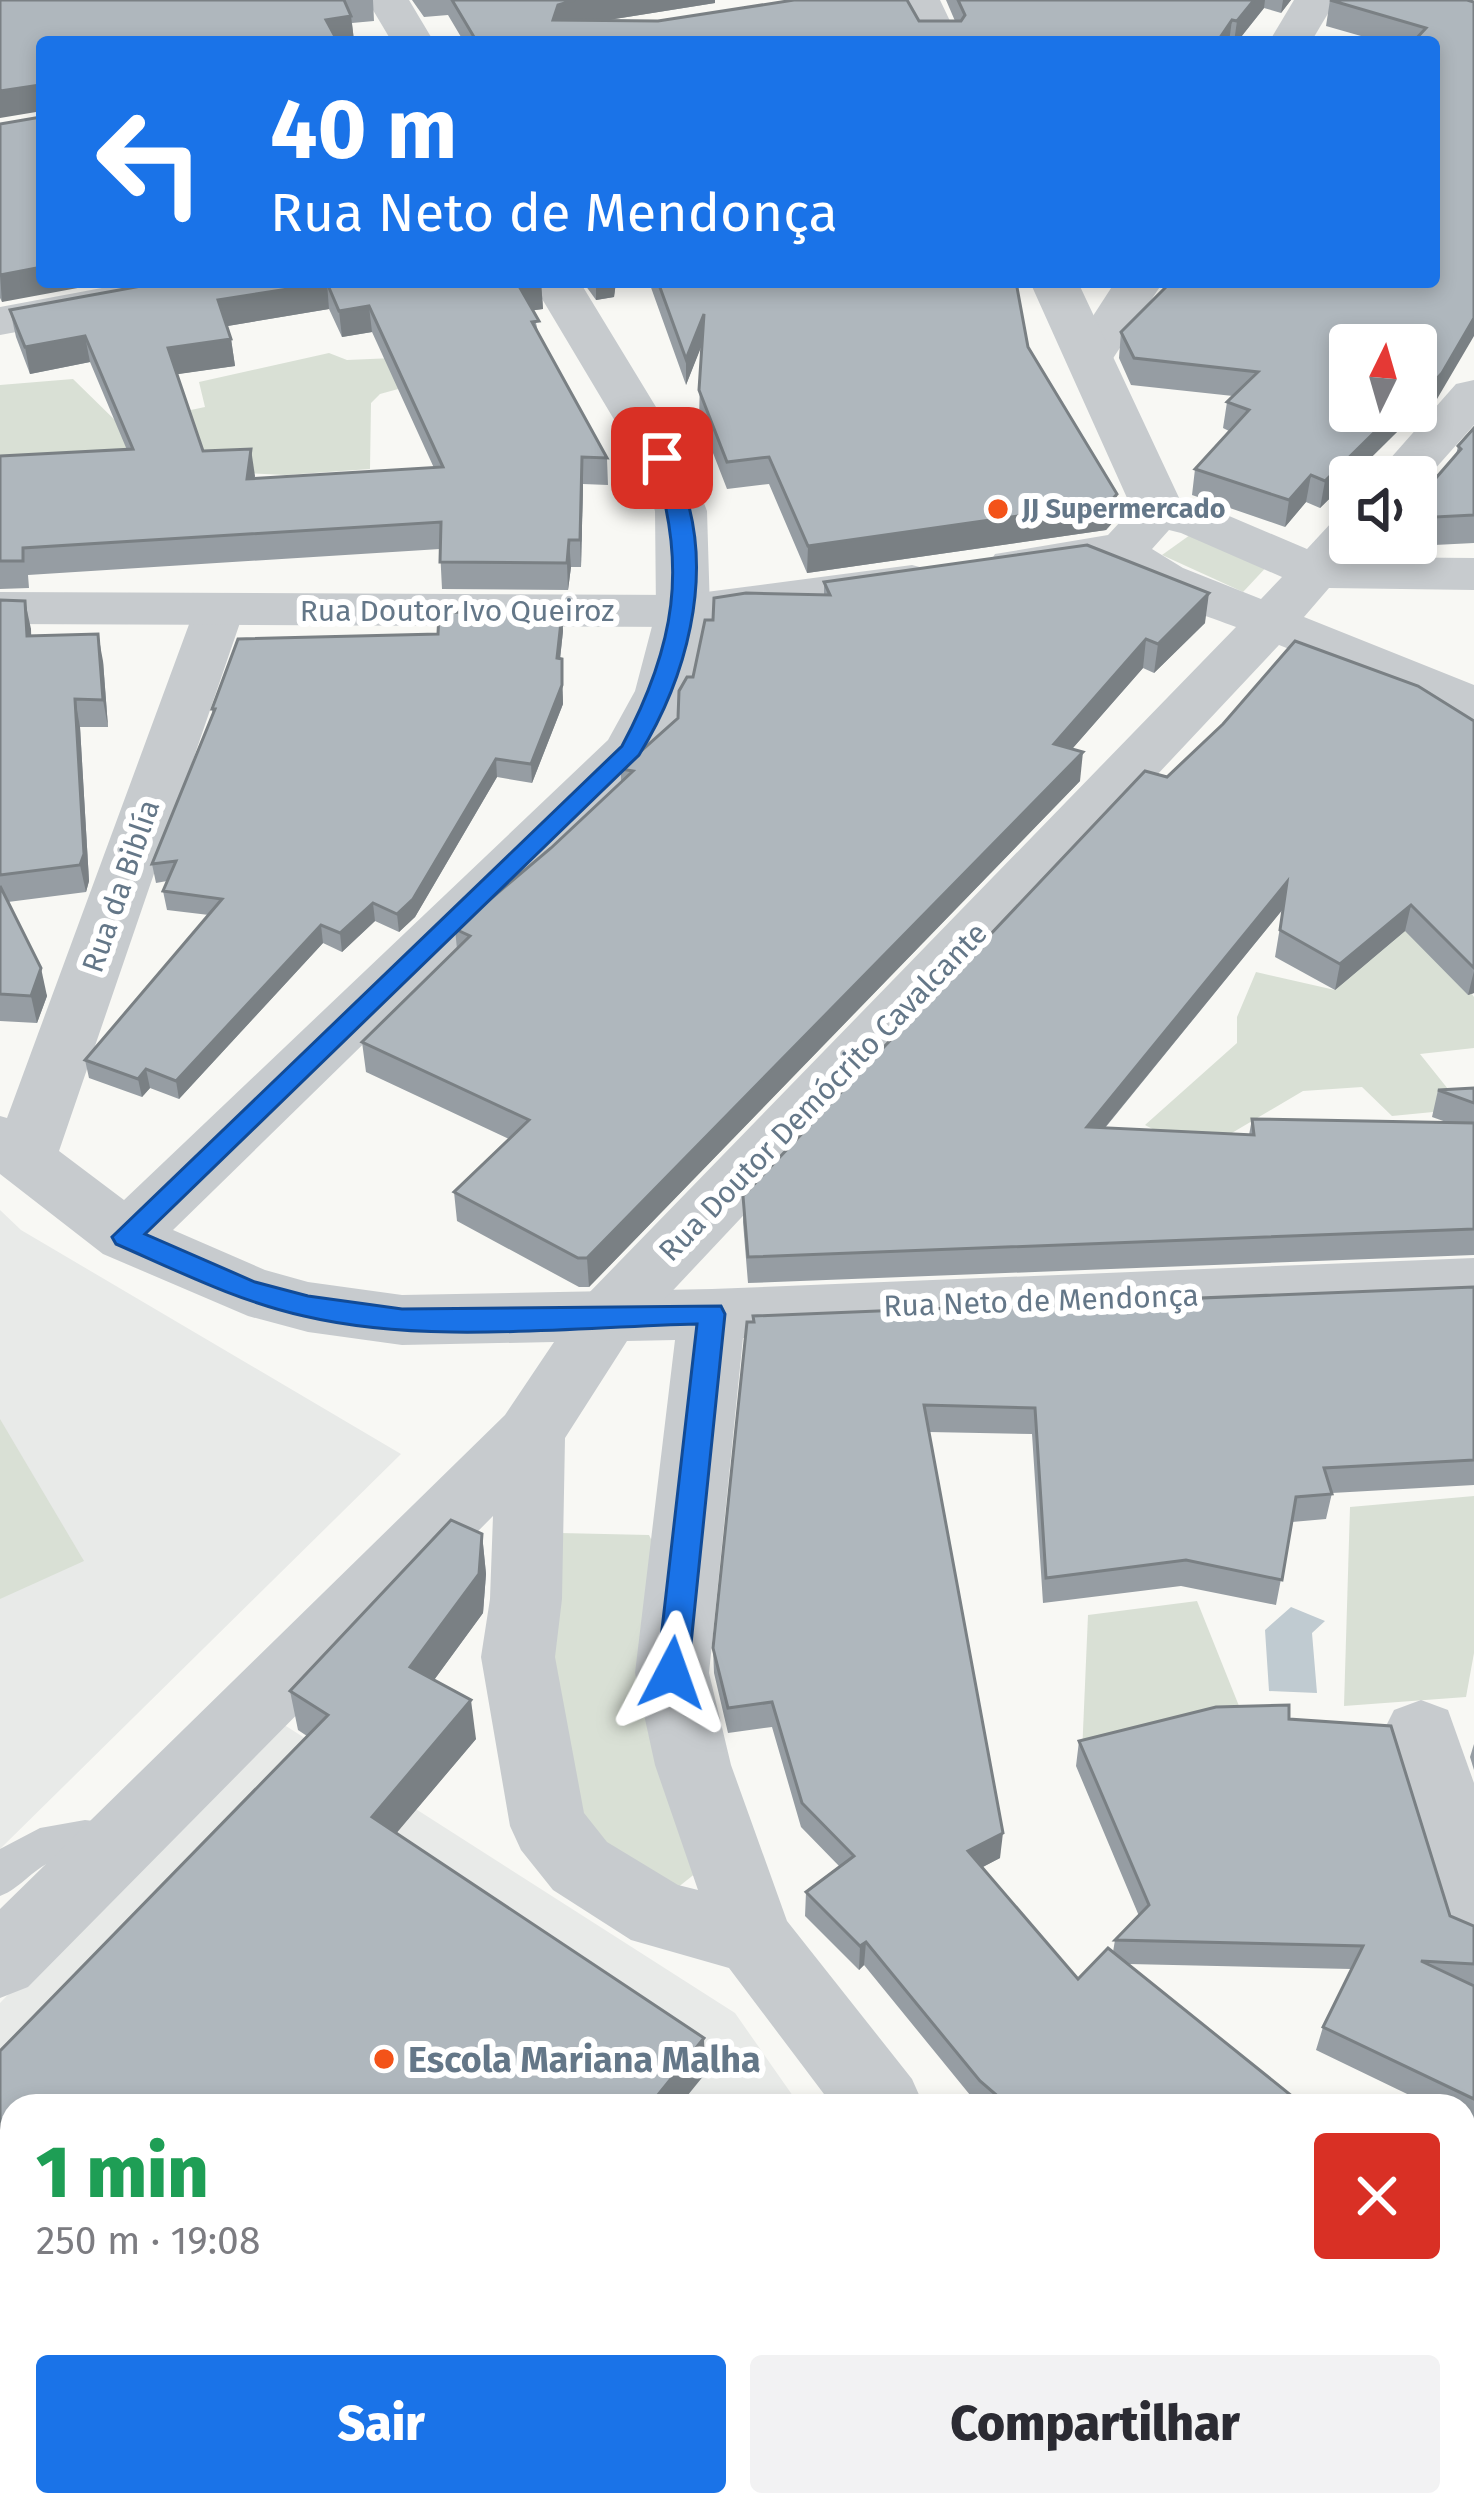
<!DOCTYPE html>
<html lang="pt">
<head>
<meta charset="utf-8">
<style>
	body { margin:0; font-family:"Fira Sans",sans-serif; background:#f2f2f3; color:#2b2b33; height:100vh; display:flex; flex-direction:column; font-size:45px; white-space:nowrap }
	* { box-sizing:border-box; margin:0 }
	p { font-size:39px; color:#7c7c81 }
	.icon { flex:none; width:66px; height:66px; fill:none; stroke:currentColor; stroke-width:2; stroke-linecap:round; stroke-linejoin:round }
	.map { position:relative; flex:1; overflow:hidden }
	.sheet { position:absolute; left:0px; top:2094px; width:1476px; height:423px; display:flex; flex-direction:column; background:#fff; border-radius:36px 36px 0 0; box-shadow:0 6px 18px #0003 }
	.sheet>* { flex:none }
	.hud { position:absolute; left:36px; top:36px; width:1404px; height:252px; border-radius:12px; box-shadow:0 6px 18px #0003; background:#1a73e8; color:#fff; overflow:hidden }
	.needle { width:78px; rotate:5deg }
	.controls { position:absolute; left:1329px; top:324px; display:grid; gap:24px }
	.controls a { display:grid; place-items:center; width:108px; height:108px; border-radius:12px; background:#fff; box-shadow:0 6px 18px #0003; font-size:60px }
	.pin { position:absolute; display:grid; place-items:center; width:102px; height:102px; color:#fff; margin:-51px; border-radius:24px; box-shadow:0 6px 18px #0006 }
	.me { position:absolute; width:132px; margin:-66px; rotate:4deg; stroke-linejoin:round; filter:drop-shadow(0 0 9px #0008) }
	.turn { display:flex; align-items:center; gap:42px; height:252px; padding:0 36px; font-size:54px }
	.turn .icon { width:156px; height:156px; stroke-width:2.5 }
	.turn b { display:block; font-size:84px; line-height:102px }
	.round { display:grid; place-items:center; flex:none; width:126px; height:126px; border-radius:12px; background:#f2f2f3 }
	.headline { display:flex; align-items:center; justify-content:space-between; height:204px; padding:0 36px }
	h1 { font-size:72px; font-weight:800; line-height:90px; color:#1e9e55 }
	.button { display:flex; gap:24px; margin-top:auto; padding:24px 36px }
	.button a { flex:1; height:138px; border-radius:12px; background:#1a73e8; color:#fff; font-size:48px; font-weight:800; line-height:138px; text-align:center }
	.button a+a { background:#f2f2f3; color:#2b2b33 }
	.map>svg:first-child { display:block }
</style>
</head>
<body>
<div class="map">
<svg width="1474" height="2516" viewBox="0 0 1474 2516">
	<rect width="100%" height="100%" fill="#f8f8f4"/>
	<!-- built -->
	<g fill="#e8eae8">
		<polygon points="0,1210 21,1230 401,1454 0,1849"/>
		<polygon points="275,1719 735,2013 800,2106 12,2106 0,2371 0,2003"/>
		<polygon points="173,2505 731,2505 713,2516 187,2516"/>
	</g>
	<!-- green -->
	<g fill="#d9e0d5">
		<polygon points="329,353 347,360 393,358 420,383 380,394 371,403 370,469 285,475 0,461 0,385 73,379 120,425 205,407 199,382"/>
		<polygon points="1197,530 1272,561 1243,592 1162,555"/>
		<polygon points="1407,901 1474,997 1474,1048 1420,1054 1464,1109 1392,1116 1362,1087 1303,1091 1198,1153 1145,1125 1237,1043 1237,1017 1256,972 1335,990"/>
		<polygon points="0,1419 84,1561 0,1599"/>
		<polygon points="1474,1496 1474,1653 1466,1697 1344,1706 1350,1507"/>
		<polygon points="560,1533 649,1535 666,1569 711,1861 672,1892 588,1834 542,1642"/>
		<polygon points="1197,1601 1241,1711 1082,1754 1088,1615"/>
	</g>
	<!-- water -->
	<polygon fill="#c0cbd1" points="1291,1607 1325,1621 1312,1633 1317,1693 1269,1691 1265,1630"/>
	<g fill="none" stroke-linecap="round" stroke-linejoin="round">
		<!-- service -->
		<path fill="#c7cbce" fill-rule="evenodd" d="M85,1820l50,6 6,13 -6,13c-25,9 -52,0 -78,8 -23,6 -35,28 -57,36v-47l40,-21z"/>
		<!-- minor -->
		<g fill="#c7cbce" fill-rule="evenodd">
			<polygon points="367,0 409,0 434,42 392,42"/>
			<polygon points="1294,0 1336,0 1311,42 1269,42"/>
			<polygon points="134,282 236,282 229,292 212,296 0,335 0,307"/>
			<path d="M532,282h48l107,176 20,53 3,100 -19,80 -40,72 -478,467 92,40 43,12 94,13 310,-6 762,-31v50l-731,30 -34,335 22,92 56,156 125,158 12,27h-91l-104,-138 -98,-28 -78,-50 -32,-40 -11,-24 -29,-169 9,-58 3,-83 -465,471 -28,11v-89l505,-494 49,-73 -152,3 -94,-13 -60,-16 -145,-62 -103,-80v-58l7,2 191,-518 19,-5 19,5 8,11 -185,540 65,49 484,-460 27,-49 21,-80 -1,-100 -18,-53zM675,1340l-40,333 20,92 43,125 -20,-5 -71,-43 -23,-29 -29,-156 7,-58 3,-161 62,-97z"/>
			<polygon points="1115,282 1163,282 1108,366 1091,371 1074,366 1067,356"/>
			<polygon points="1421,1700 1448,1710 1474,1783 1474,1948 1446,1938 1435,1913 1383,1732 1394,1710"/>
			<polygon points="1148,2505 1242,2505 1247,2516 1153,2516"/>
		</g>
		<!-- tertiary -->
		<g fill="#c7cbce" fill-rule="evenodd">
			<polygon points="898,0 940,0 960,42 918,42"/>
			<path d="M1030,282h48l103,220 34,8 92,39 25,-27 18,-5v26h19l-12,14 117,1v32l-145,-2 -25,29 170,68v37l-195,-77 -647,689 -24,7 -24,-7 -10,-18 10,-18 652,-671c-33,-13 -108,-34 -127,-61l-95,15 -19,-5 -7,-11 7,-11 113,-19 24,-26zM1169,530l12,3 101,44 -21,22 -78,-31 -31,-19z"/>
			<polygon points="1474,380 1474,425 1418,488 1416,477 1374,477 1456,384"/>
			<polygon points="912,565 931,570 939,581 931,592 683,627 0,624 0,592 683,595"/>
		</g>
	</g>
	<!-- wall -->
	<g fill="#969da3" fill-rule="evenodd">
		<polygon points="0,0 373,0 374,21 352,23 354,41 42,42 42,282 2,302 0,298 0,124 41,117 41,111"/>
		<polygon points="412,0 715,0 715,3 602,21 955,21 946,0 1291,0 1281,13 1264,8 1237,42 464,42 448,15 424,17"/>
		<path d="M1330,0h137l-30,399 -30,33 -5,-5 -82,81 -14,-6 -21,25 -93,-32 3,-26 34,-38 -6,-3 4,-26 6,-6 -102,-11 -12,-27 2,-26 44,-45v-5h269v-240h-52l-56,-16zM1416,345v66h-66z"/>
		<path d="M163,282h378l2,27 -10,1 6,26 68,122 1,27 -25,-1 -2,83h-10l-3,23 -126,-1 -2,-40 -412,26 1,13 -29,1v-133l127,-6 -37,-88 -60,12 -14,-37 -6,-27zM329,309l13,28 30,-5 62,136 -179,10 -52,-27 -26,-77 58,-8 -4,-27 -4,-13z"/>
		<polygon points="583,282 616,282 614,297 596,300"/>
		<polygon points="649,282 1016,282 1028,347 1114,521 1106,530 807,573 769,484 727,489 699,417 701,346 686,385"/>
		<polygon points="1082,282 1111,282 1108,285 1084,284"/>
		<polygon points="1474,428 1474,543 1395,547 1396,543 1416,543 1416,501 1456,455 1458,446"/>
		<polygon points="824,582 1205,623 1154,673 1143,668 1072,749 1080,781 589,1287 579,1287 457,1221 454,1192 509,1139 366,1072 362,1042 457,949 455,929 551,848 621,782 621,769 678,718 713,620 824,595"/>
		<polygon points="0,600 31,629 31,636 103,661 108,727 80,727 89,881 86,892 8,902 47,996 37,1023 0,1021"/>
		<polygon points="562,613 563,631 560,659 563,704 532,783 497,777 415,917 399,932 375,921 342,952 323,943 179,1099 150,1088 142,1097 89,1078 85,1060 209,915 167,910 163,891 167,881 156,883 152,864 213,716 212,709 438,634"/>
		<polygon points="1474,721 1474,993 1468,995 1405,931 1335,990 1275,957 1283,909 1105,1128 1249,1135 1252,1119 1449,1123 1432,1117 1438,1090 1474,1088 1474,1255 748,1283 743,1222 743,1196 1167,777"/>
		<polygon points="1474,1286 1474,1485 1332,1493 1326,1519 1292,1522 1276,1605 1181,1586 1043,1603 1032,1434 929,1432 1000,1858 982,1867 1078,1979 1113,1952 1115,1940 1139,1916 1076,1766 1079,1741 1289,1719 1450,1916 1474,1926 1474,2126 1464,2122 1464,2106 1432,2106 1316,2050 1323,2027 1351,1969 1129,1964 1303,2106 979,2106 864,1965 859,1970 805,1916 806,1892 840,1867 801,1827 772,1727 728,1733 714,1673 713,1648 747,1322"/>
		<polygon points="482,1534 486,1574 483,1613 434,1680 476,1739 396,1833 705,2074 12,2106 12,2394 0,2407 0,2051 307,1736 298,1730 290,1691"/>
		<polygon points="1474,1744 1474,1770 1470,1757"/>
		<polygon points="246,2505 684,2505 666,2516 260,2516"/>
		<polygon points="846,2505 1100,2505 1106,2516 851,2516"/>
		<polygon points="1340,2505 1372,2505 1360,2516 1350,2516"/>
	</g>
	<!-- shaded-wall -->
	<g fill="#7a8084">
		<polygon points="575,0 715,0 715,3 577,25 553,20 558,5"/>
		<polygon points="1254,0 1265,0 1264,8 1237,42 1234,42 1237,21"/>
		<polygon points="1283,0 1291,0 1281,13"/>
		<polygon points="351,16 354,41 328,42 326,20"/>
		<polygon points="1232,20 1229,42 1217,42"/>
		<polygon points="40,85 42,111 0,118 0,91"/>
		<polygon points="42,267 42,282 110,282 2,302 0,275"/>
		<polygon points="541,282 543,309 521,312 519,286"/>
		<polygon points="596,282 616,282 614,297 596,300"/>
		<polygon points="327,283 329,309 222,327 218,300"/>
		<polygon points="369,306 372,332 342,337 339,311"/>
		<polygon points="704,314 704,340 686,385 686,359"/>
		<polygon points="1474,318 1474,336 1437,399 1407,432 1411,411 1416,411 1416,401"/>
		<polygon points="85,336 90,362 30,374 25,347"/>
		<polygon points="231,339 235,366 172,375 168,348"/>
		<polygon points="1396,411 1404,411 1402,427 1320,508 1325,481"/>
		<polygon points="251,449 255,476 251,506 247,479"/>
		<polygon points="582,457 583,484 581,567 580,540"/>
		<polygon points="1311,475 1306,502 1285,527 1289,500"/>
		<polygon points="1117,494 1114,521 1106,530 807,573 808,546"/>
		<polygon points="569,540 571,567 568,590 567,563"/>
		<polygon points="1209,593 1205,623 1154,673 1158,644"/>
		<polygon points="25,601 31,629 32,663 27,636"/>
		<polygon points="562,613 563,631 558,677 557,658"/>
		<polygon points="98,634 103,661 108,727 103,700"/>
		<polygon points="1146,639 1143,668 1051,773 1054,744"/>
		<polygon points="562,659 563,704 532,783 531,764"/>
		<polygon points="75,699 80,727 89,881 86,892 80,865"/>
		<polygon points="1083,752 1080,781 589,1287 587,1258"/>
		<polygon points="496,759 497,777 415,917 399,932 397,914"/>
		<polygon points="1287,882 1283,909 1084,1153 1087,1127"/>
		<polygon points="373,903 375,921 342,952 340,933"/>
		<polygon points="1411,905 1405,931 1335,990 1340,964"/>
		<polygon points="321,925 323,943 179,1099 176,1081"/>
		<polygon points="41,968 47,996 37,1023 31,996"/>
		<polygon points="1474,971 1474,993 1468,995"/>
		<polygon points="146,1069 150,1088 142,1097 138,1079"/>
		<polygon points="482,1534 486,1574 483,1613 415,1706 410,1667"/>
		<polygon points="471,1700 476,1739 378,1855 372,1817"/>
		<polygon points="1003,1833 1000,1858 966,1876 968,1851"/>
		<polygon points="866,1942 864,1965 859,1970 860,1946"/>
		<polygon points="704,2038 705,2074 679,2106 649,2106"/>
		<polygon points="5,2353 12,2368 12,2394 0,2407 0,2359"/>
		<polygon points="1474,2393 1474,2404 1464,2414 1464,2402"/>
		<polygon points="337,2505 340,2516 328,2516"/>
		<polygon points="453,2505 482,2505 474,2516 444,2516"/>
		<polygon points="632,2505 684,2505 666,2516 614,2516"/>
		<polygon points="1362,2505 1372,2505 1360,2516 1357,2516"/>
	</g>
	<!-- building -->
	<g fill="#afb7bd" stroke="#7a8084" stroke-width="3" fill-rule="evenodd">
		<polygon points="0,0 344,0 351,16 326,20 338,42 42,42 42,267 0,275 0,124 41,117 40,85 0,91"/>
		<polygon points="452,0 575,0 558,5 553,20 658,21 794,0 907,0 919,21 961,21 965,15 958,0 1254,0 1237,21 1232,20 1217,42 477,42"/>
		<polygon points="1330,0 1467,0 1474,2 1474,318 1442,373 1416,401 1416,345 1350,345 1350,411 1396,411 1325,481 1311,475 1289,500 1195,469 1249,410 1227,402 1258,372 1134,358 1121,332 1171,282 1434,282 1434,42 1413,42 1426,28"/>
		<path d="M163,282h378l-22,4 20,35 -7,1 75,136 -25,-1 -2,83h-11l-2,23 -127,-1 1,-40 -418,26v13h-23v-105l133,-7 -48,-113 -60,11 -15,-37zM327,283l12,28 30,-5 74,161 -196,12 4,-30 -48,2 -35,-103 63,-9 -13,-39z"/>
		<polygon points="658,282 1016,282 1028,347 1117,494 1109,503 808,546 769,457 727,462 699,390 704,314 686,359"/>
		<polygon points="1474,428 1474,515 1416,518 1416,501 1461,449 1458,446"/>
		<polygon points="1087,545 1209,593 1158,644 1146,639 1054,744 1083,752 587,1258 578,1258 454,1192 529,1120 362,1042 470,936 455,929 551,848 633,771 621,769 678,718 679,691 687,677 693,677 705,620 713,620 714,598 746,593 830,595 824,582"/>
		<polygon points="0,600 25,601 27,636 98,634 103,700 75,699 84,854 80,865 0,875"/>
		<polygon points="439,612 562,613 557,658 562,659 562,685 531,764 496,759 413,899 397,914 373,903 340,933 321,925 176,1081 146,1069 138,1079 85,1060 222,899 163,891 176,861 152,864 215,709 212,709 238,639 438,634"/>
		<polygon points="1295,641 1418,686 1474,721 1474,968 1411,905 1340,964 1280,930 1287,882 1087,1127 1254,1135 1252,1119 1474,1123 1474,1229 748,1257 743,1196 1145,771 1167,777 1223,724"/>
		<polygon points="0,886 41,968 31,996 0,994"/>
		<polygon points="1474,1088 1474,1103 1438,1090"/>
		<polygon points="1474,1287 1474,1460 1324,1468 1332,1494 1296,1497 1282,1580 1186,1560 1046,1578 1035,1408 924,1405 1003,1833 968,1851 1078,1979 1108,1948 1303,2105 1009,2106 980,2081 866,1942 860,1946 806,1892 854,1856 802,1803 772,1702 728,1708 713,1648 747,1322 754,1322 753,1316"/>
		<polygon points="451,1520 482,1534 479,1574 410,1667 471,1700 372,1817 704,2038 649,2106 12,2106 12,2358 5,2353 0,2359 0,2051 328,1715 290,1691"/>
		<polygon points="1289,1705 1289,1719 1391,1726 1450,1916 1474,1926 1474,1964 1421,1961 1474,1986 1474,2099 1323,2027 1363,1946 1115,1940 1149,1905 1079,1741 1216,1707"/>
		<polygon points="1474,2156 1474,2393 1464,2402 1464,2163"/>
		<polygon points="276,2505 337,2505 328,2516 290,2516"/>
		<polygon points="337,2505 453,2505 444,2516 343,2516"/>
		<polygon points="471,2505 632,2505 614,2516 453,2516"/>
		<polygon points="863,2505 1100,2505 1106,2516 868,2516"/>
		<polygon points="1143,2505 1147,2505 1154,2516 1122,2516"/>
	</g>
	<!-- route -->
	<path fill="#1a73e8" stroke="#114b97" stroke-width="3" d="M662,452c15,5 17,23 22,38 30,87 2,189 -45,265l-494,479 110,48 53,14 94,13 319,-3 4,8 -37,359 -5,9 -11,4 -11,-4 -4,-9 40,-349c-126,3 -270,21 -393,-8 -67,-15 -126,-45 -188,-72l-4,-7 510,-491c53,-99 67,-181 30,-288z"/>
	<!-- markers -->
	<g fill="#f35319" stroke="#fff" stroke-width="4.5">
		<circle cx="998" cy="509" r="12"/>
		<circle cx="384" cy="2059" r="12"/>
	</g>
	<g text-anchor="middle" stroke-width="12" stroke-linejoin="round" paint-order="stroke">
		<!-- far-poi labels -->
		<g font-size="27" font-weight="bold" fill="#647788" stroke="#fff" text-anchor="start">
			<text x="1022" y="518">JJ Supermercado</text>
		</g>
		<!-- street labels -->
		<g font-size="30" fill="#647788" stroke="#fff">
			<text x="457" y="621">Rua Doutor Ivo Queiroz</text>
			<text transform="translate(121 886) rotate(-71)" y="10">Rua da Biblía</text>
			<text transform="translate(823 1092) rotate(-46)" y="10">Rua Doutor Demócrito Cavalcante</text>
			<text transform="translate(1041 1301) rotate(-2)" y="10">Rua Neto de Mendonça</text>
		</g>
		<!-- near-poi labels -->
		<g font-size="36" font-weight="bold" fill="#647788" stroke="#fff" text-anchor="start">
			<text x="408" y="2072">Escola Mariana Malha</text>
		</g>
	</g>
</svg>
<div class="controls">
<a><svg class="needle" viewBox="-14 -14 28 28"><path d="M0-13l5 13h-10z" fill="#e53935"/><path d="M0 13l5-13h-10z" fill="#7c7c81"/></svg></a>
<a><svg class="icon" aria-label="sound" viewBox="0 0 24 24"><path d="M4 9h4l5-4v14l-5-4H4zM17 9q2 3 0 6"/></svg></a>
</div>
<div class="pin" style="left:662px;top:458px;background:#d93025"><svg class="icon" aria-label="arrive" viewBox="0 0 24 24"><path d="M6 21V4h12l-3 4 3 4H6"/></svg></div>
<svg class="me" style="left:672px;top:1673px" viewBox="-20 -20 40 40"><path d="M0-17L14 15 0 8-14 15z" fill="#1a73e8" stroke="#fff" stroke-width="4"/></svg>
<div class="hud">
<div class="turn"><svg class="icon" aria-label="left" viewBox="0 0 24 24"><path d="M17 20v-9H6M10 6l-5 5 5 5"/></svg><div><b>40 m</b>Rua Neto de Mendonça</div></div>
</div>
<section class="sheet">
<div class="headline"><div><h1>1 min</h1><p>250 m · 19:08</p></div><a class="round" style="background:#d93025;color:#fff"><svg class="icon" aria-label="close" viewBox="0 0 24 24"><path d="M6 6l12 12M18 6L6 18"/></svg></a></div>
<div class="button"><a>Sair</a><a>Compartilhar</a></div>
</section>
</div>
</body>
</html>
